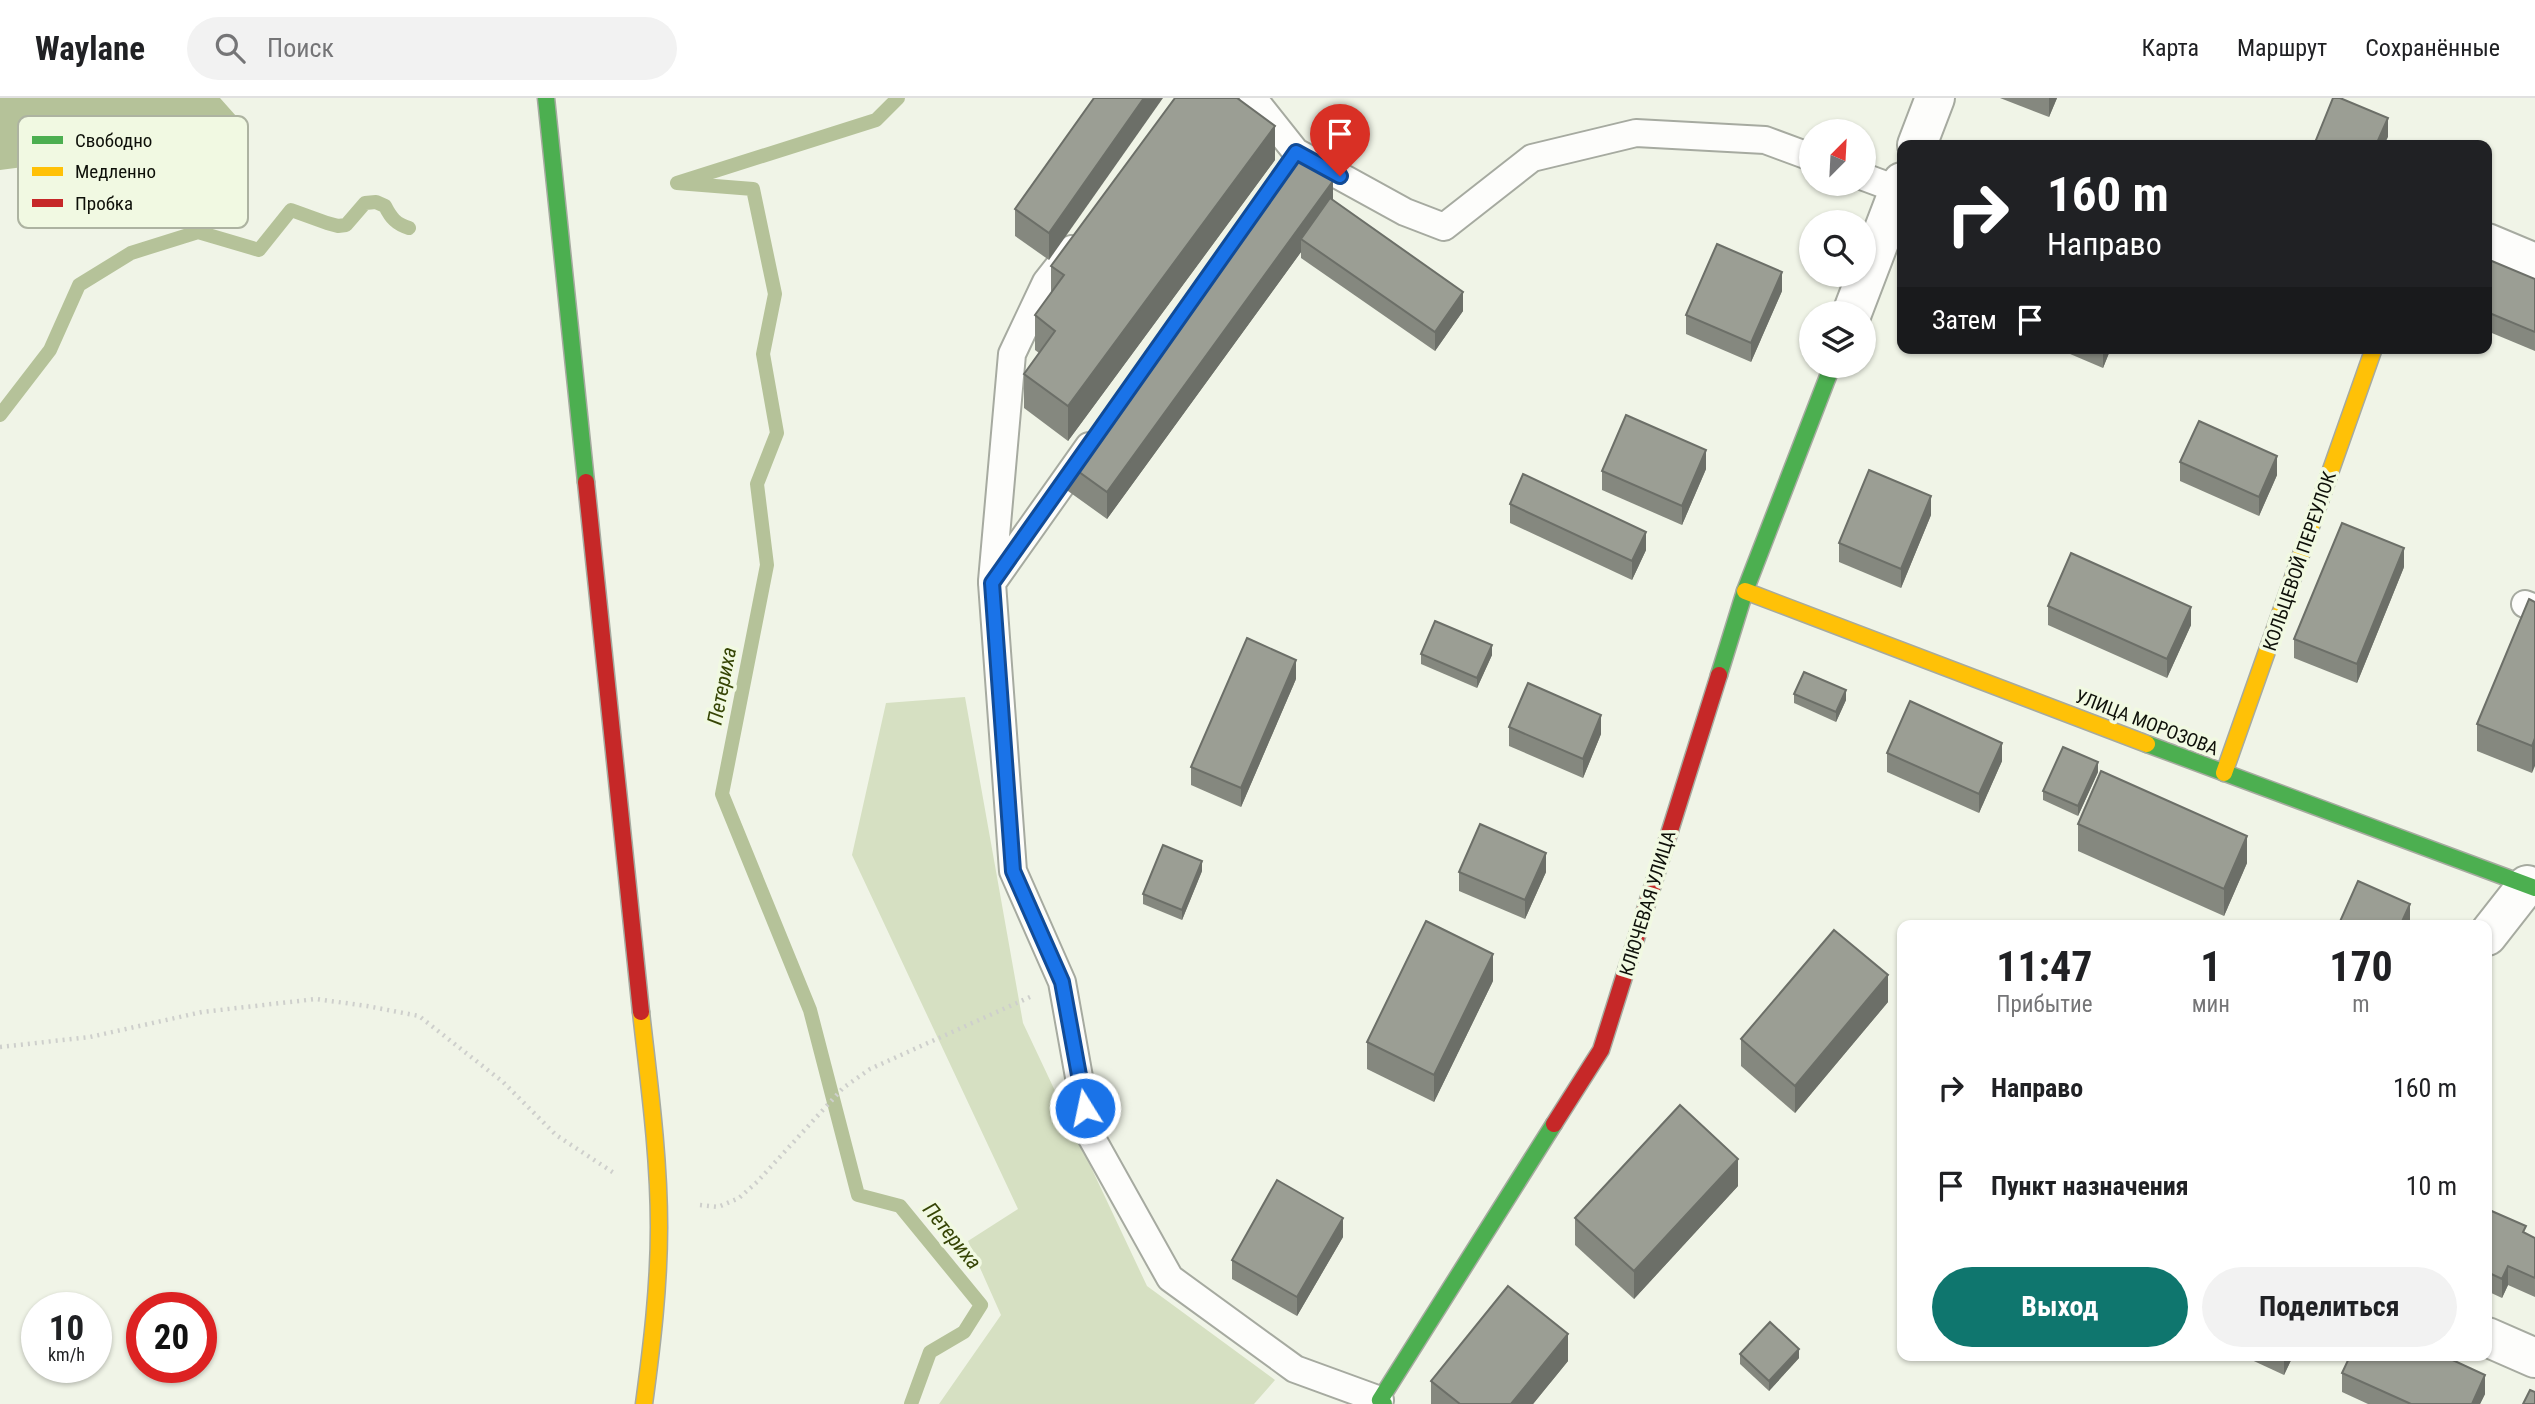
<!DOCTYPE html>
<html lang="ru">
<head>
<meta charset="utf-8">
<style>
	body { margin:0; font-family:"Roboto Condensed",sans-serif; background:#f2f2f2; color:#202124; height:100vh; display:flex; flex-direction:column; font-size:26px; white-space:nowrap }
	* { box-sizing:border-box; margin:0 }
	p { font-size:23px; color:#757577 }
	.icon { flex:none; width:38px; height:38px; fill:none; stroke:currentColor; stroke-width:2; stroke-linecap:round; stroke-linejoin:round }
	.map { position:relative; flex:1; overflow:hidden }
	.details { position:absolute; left:1897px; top:822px; width:595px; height:441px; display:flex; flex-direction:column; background:#fff; border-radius:14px; box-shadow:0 2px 5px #0004 }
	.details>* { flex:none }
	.top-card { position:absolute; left:1897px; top:42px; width:595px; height:214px; border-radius:14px; box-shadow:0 2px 5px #0004; background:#202124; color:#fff; overflow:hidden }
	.needle { width:46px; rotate:24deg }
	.controls { position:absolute; left:1799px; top:21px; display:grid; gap:14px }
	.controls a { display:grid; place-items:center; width:77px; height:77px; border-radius:50%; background:#fff; box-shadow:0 2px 5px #0004; font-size:35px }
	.speed { position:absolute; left:21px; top:1194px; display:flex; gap:14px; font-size:35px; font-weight:700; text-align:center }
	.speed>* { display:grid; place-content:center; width:91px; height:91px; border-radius:50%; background:#fff; box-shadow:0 2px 5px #0004; line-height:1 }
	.speed small { font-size:18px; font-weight:400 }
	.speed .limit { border:10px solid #d22; background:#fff; color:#111 }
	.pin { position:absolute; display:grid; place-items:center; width:60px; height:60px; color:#fff; margin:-72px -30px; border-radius:50% 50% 50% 0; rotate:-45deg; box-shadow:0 0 7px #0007 }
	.pin .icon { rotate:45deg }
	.me { position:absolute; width:77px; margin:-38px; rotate:350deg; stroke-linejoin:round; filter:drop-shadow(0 0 5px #0008) }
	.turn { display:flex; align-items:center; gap:24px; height:147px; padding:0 35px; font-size:32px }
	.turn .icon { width:91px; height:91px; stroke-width:2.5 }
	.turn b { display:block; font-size:49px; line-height:60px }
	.then { display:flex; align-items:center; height:66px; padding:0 35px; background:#0003; gap:14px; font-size:26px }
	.eta { display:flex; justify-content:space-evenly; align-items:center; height:119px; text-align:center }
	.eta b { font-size:42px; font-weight:700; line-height:49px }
	.cta { display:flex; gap:14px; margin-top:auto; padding:14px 35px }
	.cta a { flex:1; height:80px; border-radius:42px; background:#0f766e; color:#fff; font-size:28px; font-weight:700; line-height:80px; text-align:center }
	.cta a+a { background:#f2f2f2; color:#202124 }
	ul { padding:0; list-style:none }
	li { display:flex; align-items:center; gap:21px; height:98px; padding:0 35px }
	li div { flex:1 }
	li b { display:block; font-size:26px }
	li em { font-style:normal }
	header { display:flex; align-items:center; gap:42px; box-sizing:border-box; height:98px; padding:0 35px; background:#fff; border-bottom:2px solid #e0e0e0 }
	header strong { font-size:33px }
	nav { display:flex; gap:38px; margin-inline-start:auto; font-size:24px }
	.search { width:490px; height:63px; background:#f2f2f2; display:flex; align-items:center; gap:18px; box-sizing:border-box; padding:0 24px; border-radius:38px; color:#757577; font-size:26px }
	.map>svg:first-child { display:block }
</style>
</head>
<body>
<header>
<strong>Waylane</strong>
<div class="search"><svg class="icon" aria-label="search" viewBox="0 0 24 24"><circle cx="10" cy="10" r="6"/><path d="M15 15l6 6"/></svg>Поиск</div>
<nav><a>Карта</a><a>Маршрут</a><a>Сохранённые</a></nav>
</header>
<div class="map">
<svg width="2535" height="1306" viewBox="0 0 2535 1306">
	<rect width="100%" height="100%" fill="#f0f4e7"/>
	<!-- green -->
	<polygon fill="#d6e0c2" points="965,599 1023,925 1147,1188 1275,1282 1254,1306 939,1306 1001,1217 968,1143 1018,1111 852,757 886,605"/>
	<!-- water -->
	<polygon fill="#b5c299" points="0,0 220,0 236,18 215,65 180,76 97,76 54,65 0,72"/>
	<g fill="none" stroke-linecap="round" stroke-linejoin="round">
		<!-- stream -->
		<g stroke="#b5c299" stroke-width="14">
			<polyline points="898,0 876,22 677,85 753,91 775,196 763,256 777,335 757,386 767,467 722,696 810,912 858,1097 900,1108 981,1207 964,1234 930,1254 911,1306"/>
			<path d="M0,317l50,-65 29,-65 52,-32 67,-21 61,18 32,-40 36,13 11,3 8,-1 19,-22 11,-1 9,4c6,12 11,18 24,22"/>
		</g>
		<!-- lane casing -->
		<g stroke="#a6aaa0" stroke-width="30">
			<g id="lane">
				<polyline points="1253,0 1296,54 1405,114 1444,129 1532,60 1636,35 1765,42 1811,59"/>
				<polyline points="1864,79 1899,92"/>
				<polyline points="1089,348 992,485 1013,773 1062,884 1089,1035 1170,1180 1295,1271 1380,1302"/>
				<polyline points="992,483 1012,256 1046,184 1072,151"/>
				<polyline points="2525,506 2535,510"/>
			</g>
		</g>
		<!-- street casing -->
		<g stroke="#a6aaa0" stroke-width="42">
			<g id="street">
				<polyline points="1917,47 1935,0"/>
				<polyline points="2487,145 2535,165"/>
				<polyline points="1852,215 1902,84"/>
				<polyline points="2487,838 2527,787"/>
				<polyline points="2487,1239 2535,1260"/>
			</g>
		</g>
		<!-- fast casing -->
		<g stroke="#a6aaa0" stroke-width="19">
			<g id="fast">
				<polyline points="546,0 586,384"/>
				<polyline points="1719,577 1745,493 1832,268"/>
				<polyline points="2147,646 2535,790"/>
				<polyline points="1384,1306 1380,1302 1554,1026"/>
			</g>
		</g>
		<!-- slow casing -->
		<g stroke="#a6aaa0" stroke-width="19">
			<g id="slow">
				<polyline points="1745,493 2147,646"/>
				<polyline points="2224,675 2374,250"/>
				<path d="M641,914c8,71 18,143 18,215 0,59 -7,118 -15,177"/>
			</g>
		</g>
		<!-- jam casing -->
		<g stroke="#a6aaa0" stroke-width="19">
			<g id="jam">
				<polyline points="586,384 641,914"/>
				<polyline points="1554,1026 1601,952 1719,577"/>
			</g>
		</g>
		<!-- path -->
		<g stroke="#cecfcc" stroke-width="4.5" stroke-dasharray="2 5" stroke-linecap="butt">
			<polyline points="0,949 90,939 202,914 316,901 367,908 419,918 503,984 556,1037 614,1075"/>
			<polyline points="700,1107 718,1109 739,1100 757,1084 843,990 870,971 1030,899"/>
		</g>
		<!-- lane -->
		<use href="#lane" stroke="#fdfdfb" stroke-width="26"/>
		<!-- street -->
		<use href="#street" stroke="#fdfdfb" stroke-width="38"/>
		<!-- fast -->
		<use href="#fast" stroke="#4caf50" stroke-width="16"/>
		<!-- slow -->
		<use href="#slow" stroke="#ffc107" stroke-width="16"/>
		<!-- jam -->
		<use href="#jam" stroke="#c62828" stroke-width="16"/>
	</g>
	<!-- wall -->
	<g fill="#85887f">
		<polygon points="1094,0 1049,162 1015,138 1015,111"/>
		<polygon points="2000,0 2057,0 2049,19"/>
		<polygon points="1275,62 1068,343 1024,310 1024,276 1039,255 1035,252 1035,217 1051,195 1051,168"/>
		<polygon points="1333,103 1463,213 1435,253 1301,160 1301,154 1107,421 1068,393 1068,366"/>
		<polygon points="2487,161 2535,181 2535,253 2487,233"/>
		<polygon points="1782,193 1751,264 1686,236 1686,217"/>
		<polygon points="2056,250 2111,250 2103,270"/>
		<polygon points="2180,364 2277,377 2259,418 2180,383"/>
		<polygon points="1706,371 1682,427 1602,392 1602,373"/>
		<polygon points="1510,406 1646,452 1632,482 1510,425"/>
		<polygon points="1931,417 1901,490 1839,464 1839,445"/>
		<polygon points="2404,469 2357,585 2294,560 2294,541"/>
		<polygon points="2535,504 2532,675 2477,653 2477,626"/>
		<polygon points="2048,508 2191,527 2167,580 2048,527"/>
		<polygon points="1421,556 1492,557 1477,590 1421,566"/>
		<polygon points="1296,581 1241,709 1191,687 1191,669"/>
		<polygon points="1794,596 1846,602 1836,624 1794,605"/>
		<polygon points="1509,629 1601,636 1583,680 1509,648"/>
		<polygon points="1887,655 2002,663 1979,715 1887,674"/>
		<polygon points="2098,674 2078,718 2043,702 2043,693"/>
		<polygon points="2078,726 2247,765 2224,818 2078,753"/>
		<polygon points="1202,773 1182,822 1143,806 1143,796"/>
		<polygon points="1459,774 1546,774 1525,821 1459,793"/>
		<polygon points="1493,883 1434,1004 1367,971 1367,944"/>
		<polygon points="1888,904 1795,1015 1741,968 1741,941"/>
		<polygon points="1738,1088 1634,1201 1575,1147 1575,1120"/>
		<polygon points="2487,1111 2526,1136 2535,1140 2535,1199 2508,1187 2502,1200 2487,1193"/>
		<polygon points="1343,1139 1297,1218 1232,1181 1232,1162"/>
		<polygon points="1740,1256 1799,1260 1769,1293 1740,1266"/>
		<polygon points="2243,1258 2293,1258 2284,1277"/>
		<polygon points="1568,1263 1533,1306 1431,1306 1431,1283"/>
		<polygon points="2342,1275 2485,1296 2480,1306 2368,1306 2342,1294"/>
	</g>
	<!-- shaded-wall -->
	<g fill="#6c6f68">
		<polygon points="1144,0 1163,0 1049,162 1049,135"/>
		<polygon points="2049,0 2057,0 2049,19"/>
		<polygon points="2388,20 2388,39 2384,47 2376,47"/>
		<polygon points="1275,28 1275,62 1068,343 1068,308"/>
		<polygon points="1333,83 1333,110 1301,141 1301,154 1107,421 1107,394"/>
		<polygon points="1782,174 1782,193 1751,264 1751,245"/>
		<polygon points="1463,194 1463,213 1435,253 1435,234"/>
		<polygon points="2103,250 2111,250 2103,270"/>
		<polygon points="1706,352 1706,371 1682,427 1682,408"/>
		<polygon points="2277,358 2277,377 2259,418 2259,399"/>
		<polygon points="1931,398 1931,417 1901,490 1901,471"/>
		<polygon points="1646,434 1646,452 1632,482 1632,463"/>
		<polygon points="2404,450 2404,469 2357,585 2357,566"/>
		<polygon points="2191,509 2191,527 2167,580 2167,561"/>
		<polygon points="1492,547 1492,557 1477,590 1477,580"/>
		<polygon points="1296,562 1296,581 1241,709 1241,690"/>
		<polygon points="1846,592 1846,602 1836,624 1836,614"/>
		<polygon points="1601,617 1601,636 1583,680 1583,661"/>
		<polygon points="2535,640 2535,668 2532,675 2532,648"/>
		<polygon points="2002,645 2002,663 1979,715 1979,696"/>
		<polygon points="2098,664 2098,674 2078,718 2078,708"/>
		<polygon points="2247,738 2247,765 2224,818 2224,791"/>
		<polygon points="1546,755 1546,774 1525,821 1525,802"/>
		<polygon points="1202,763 1202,773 1182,822 1182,812"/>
		<polygon points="2410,806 2410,825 2409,828 2400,828"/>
		<polygon points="1493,856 1493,883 1434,1004 1434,977"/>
		<polygon points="1888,877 1888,904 1795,1015 1795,988"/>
		<polygon points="1738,1061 1738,1088 1634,1201 1634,1173"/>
		<polygon points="1343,1120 1343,1139 1297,1218 1297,1199"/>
		<polygon points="2508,1168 2508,1187 2502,1200 2502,1181"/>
		<polygon points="1568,1236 1568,1263 1533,1306 1511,1306"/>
		<polygon points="1799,1251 1799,1260 1769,1293 1769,1283"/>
		<polygon points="2284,1258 2293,1258 2284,1277"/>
		<polygon points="2485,1277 2485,1296 2480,1306 2472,1306"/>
	</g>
	<!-- building -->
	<g fill="#9b9e94" stroke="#6c6f68" stroke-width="2">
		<polygon points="1094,0 1144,0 1049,135 1015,111"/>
		<polygon points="1175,0 1237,0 1275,28 1068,308 1024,276 1055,233 1035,217 1064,177 1051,168"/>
		<polygon points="2333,0 2340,0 2388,20 2376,47 2314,47"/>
		<polygon points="1294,55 1333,83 1107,394 1068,366"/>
		<polygon points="1330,100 1463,194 1435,234 1301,141"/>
		<polygon points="1717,146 1782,174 1751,245 1686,217"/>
		<polygon points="2487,161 2535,181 2535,234 2487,214"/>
		<polygon points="1626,317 1706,352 1682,408 1602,373"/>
		<polygon points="2199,323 2277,358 2259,399 2180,364"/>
		<polygon points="1869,372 1931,398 1901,471 1839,445"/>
		<polygon points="1523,376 1646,434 1632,463 1510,406"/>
		<polygon points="2342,425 2404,450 2357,566 2294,541"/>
		<polygon points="2071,455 2191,509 2167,561 2048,508"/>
		<polygon points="2529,501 2535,504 2535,640 2532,648 2477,626"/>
		<polygon points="1435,523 1492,547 1477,580 1421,556"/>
		<polygon points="1247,540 1296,562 1241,690 1191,669"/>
		<polygon points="1804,574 1846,592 1836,614 1794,596"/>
		<polygon points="1528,585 1601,617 1583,661 1509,629"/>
		<polygon points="1910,603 2002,645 1979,696 1887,655"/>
		<polygon points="2063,649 2098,664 2078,708 2043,693"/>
		<polygon points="2101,673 2247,738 2224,791 2078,726"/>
		<polygon points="1480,726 1546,755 1525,802 1459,774"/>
		<polygon points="1163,747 1202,763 1182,812 1143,796"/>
		<polygon points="2358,783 2410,806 2400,828 2338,828"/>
		<polygon points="1426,823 1493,856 1434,977 1367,944"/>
		<polygon points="1834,832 1888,877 1795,988 1741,941"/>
		<polygon points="1680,1007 1738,1061 1634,1173 1575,1120"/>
		<polygon points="1277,1082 1343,1120 1297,1199 1232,1162"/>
		<polygon points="2487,1111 2526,1128 2523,1134 2535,1140 2535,1180 2508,1168 2502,1181 2487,1174"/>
		<polygon points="1508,1188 1568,1236 1511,1306 1460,1306 1431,1283"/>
		<polygon points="1770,1224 1799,1251 1769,1283 1740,1256"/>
		<polygon points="2350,1258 2444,1258 2485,1277 2472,1306 2411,1306 2342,1275"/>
		<polygon points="2530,1292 2535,1294 2535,1306 2523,1306"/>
	</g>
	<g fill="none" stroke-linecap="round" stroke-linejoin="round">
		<!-- route casing -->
		<g stroke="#114b97" stroke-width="18">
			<polyline id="route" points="1085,1010 1062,884 1013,773 992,485 1296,54 1340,78"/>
		</g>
		<!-- route -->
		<use href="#route" stroke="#1a73e8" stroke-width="12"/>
	</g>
	<g text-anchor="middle" stroke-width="7" stroke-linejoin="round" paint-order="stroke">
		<!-- street labels -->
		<g font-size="19" fill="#0e1009" stroke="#f1f9e2">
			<text transform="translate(2299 463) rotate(-71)" y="7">КОЛЬЦЕВОЙ ПЕРЕУЛОК</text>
			<text transform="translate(2147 624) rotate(21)" y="7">УЛИЦА МОРОЗОВА</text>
			<text transform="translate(1647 805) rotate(-73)" y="7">КЛЮЧЕВАЯ УЛИЦА</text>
		</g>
		<!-- water labels -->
		<g font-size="21" font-style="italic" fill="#364505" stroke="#f1f9e2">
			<text transform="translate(722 588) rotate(-79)" y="7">Петериха</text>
			<text transform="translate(952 1138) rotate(51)" y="7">Петериха</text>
		</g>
	</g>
	<!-- legend -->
	<rect x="18" y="18" width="230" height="112" rx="10" fill="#f1f9e2" stroke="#adb3a1" stroke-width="2"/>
	<rect x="32" y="38" width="31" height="8" fill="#4caf50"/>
	<rect x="32" y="69" width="31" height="9" fill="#ffc107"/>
	<rect x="32" y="101" width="31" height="8" fill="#c62828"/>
	<g font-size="19" fill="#0e1009">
		<text x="75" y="49">Свободно</text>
		<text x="75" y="80">Медленно</text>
		<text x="75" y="112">Пробка</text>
	</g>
</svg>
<div class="controls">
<a><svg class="needle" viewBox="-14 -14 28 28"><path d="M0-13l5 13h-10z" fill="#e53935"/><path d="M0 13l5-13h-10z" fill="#757577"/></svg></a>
<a><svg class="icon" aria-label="search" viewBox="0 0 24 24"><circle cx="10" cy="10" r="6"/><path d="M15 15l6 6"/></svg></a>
<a><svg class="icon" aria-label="layers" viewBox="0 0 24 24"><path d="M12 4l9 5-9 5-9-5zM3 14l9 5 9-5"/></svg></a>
</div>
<div class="speed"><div>10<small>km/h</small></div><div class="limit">20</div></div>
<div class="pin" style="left:1340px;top:78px;background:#d93025"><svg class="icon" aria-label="arrive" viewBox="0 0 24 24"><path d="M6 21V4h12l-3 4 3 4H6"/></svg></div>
<svg class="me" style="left:1085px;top:1010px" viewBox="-20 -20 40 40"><circle r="17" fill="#1a73e8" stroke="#fff" stroke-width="3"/><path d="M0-11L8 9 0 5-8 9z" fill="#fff"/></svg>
<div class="top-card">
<div class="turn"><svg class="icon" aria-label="right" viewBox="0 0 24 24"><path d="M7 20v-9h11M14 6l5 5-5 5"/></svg><div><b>160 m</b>Направо</div></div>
<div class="then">Затем<svg class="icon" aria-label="arrive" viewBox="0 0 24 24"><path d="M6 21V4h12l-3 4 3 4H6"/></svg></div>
</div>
<section class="details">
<div class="eta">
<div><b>11:47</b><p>Прибытие</p></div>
<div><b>1</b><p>мин</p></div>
<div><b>170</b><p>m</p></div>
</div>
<ul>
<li><svg class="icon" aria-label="right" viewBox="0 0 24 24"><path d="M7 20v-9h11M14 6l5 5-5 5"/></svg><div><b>Направо</b></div><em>160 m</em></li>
<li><svg class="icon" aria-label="arrive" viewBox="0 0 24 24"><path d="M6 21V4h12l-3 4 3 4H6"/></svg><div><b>Пункт назначения</b></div><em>10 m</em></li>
</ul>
<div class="cta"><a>Выход</a><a>Поделиться</a></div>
</section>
</div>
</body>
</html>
